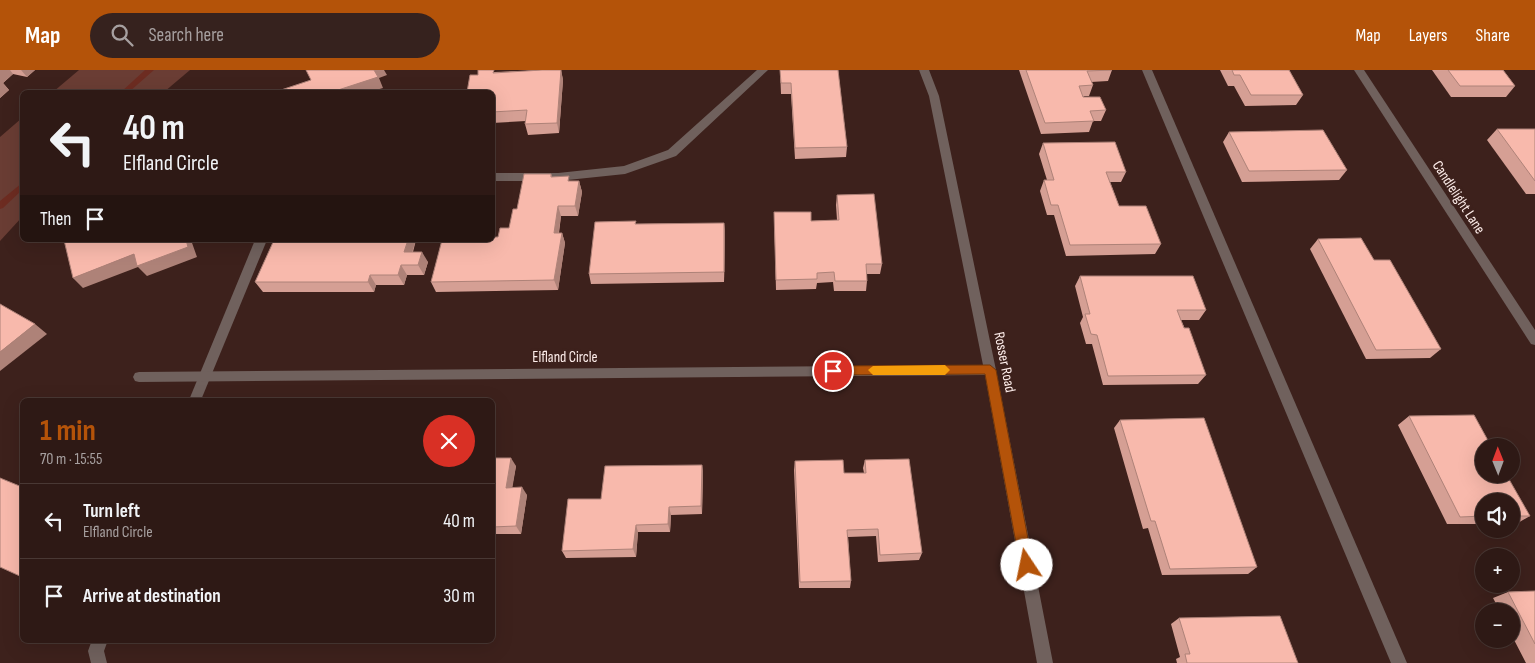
<!DOCTYPE html>
<html lang="en">
<head>
<meta charset="utf-8">
<style>
	body { margin:0; font-family:"Sofia Sans Condensed",sans-serif; background:#36221e; color:#f1f3f6; height:100vh; display:flex; flex-direction:column; font-size:19px; white-space:nowrap }
	* { box-sizing:border-box; margin:0 }
	p { font-size:16px; color:#a7a0a0 }
	.icon { flex:none; width:28px; height:28px; fill:none; stroke:currentColor; stroke-width:2; stroke-linecap:round; stroke-linejoin:round }
	.map { position:relative; flex:1; overflow:hidden }
	.sheet { position:absolute; left:20px; top:328px; width:475px; height:245px; display:flex; flex-direction:column; background:#2e1915; border-radius:8px; box-shadow:0 5px 20px #0002,0 0 0 1px #493834 }
	.sheet>* { flex:none }
	.hud { position:absolute; left:20px; top:20px; width:475px; height:152px; border-radius:8px; box-shadow:0 5px 20px #0002,0 0 0 1px #493834; background:#2e1915; color:#f1f3f6; overflow:hidden }
	.needle { width:32px; rotate:359deg }
	.controls { position:absolute; left:1475px; top:368px; display:grid; gap:10px }
	.controls a { display:grid; place-items:center; width:45px; height:45px; border-radius:50%; background:#2e1915; box-shadow:0 5px 20px #0002,0 0 0 1px #493834; font-size:25px }
	.pin { position:absolute; display:grid; place-items:center; width:42px; height:42px; color:#fff; margin:-21px; border:2px solid #fff; border-radius:50%; box-shadow:0 1px 5px #0007 }
	.me { position:absolute; width:55px; margin:-28px; rotate:349deg; stroke-linejoin:round; filter:drop-shadow(0 0 4px #0008) }
	.turn { display:flex; align-items:center; gap:18px; height:105px; padding:0 20px; font-size:22px }
	.turn .icon { width:65px; height:65px; stroke-width:2.5 }
	.turn b { display:block; font-size:35px; line-height:42px }
	.then { display:flex; align-items:center; height:48px; padding:0 20px; background:#0003; gap:10px; font-size:19px }
	.round { display:grid; place-items:center; flex:none; width:52px; height:52px; border-radius:26px; background:#36221e }
	.head { display:flex; align-items:center; justify-content:space-between; height:85px; padding:0 20px }
	h1 { font-size:30px; font-weight:700; line-height:38px; color:#b45309 }
	ul { padding:0; list-style:none }
	li { display:flex; align-items:center; gap:15px; height:75px; padding:0 20px; border-top:1px solid #493834 }
	li div { flex:1 }
	li b { display:block; font-size:19px }
	li em { font-style:normal }
	header { display:flex; align-items:center; gap:30px; box-sizing:border-box; height:70px; padding:0 25px; background:#b45309; color:#fff }
	header strong { font-size:24px }
	nav { display:flex; gap:28px; margin-inline-start:auto; font-size:18px }
	.search { width:350px; height:45px; background:#36221e; display:flex; align-items:center; gap:12px; box-sizing:border-box; padding:0 18px; border-radius:28px; color:#a7a0a0; font-size:19px }
	.map>svg:first-child { display:block }
</style>
</head>
<body>
<header>
<strong>Map</strong>
<div class="search"><svg class="icon" aria-label="search" viewBox="0 0 24 24"><circle cx="10" cy="10" r="6"/><path d="M15 15l6 6"/></svg>Search here</div>
<nav><a>Map</a><a>Layers</a><a>Share</a></nav>
</header>
<div class="map">
<svg width="1535" height="593" viewBox="0 0 1535 593">
	<rect width="100%" height="100%" fill="#3d211c"/>
	<!-- green -->
	<g fill="#6a3d34">
		<polygon points="79,0 190,0 164,22 53,22"/>
		<polygon points="22,48 22,147 0,171 0,67"/>
	</g>
	<g fill="none" stroke-linecap="round" stroke-linejoin="round">
		<!-- stream -->
		<g fill="#6d2c21" fill-rule="evenodd">
			<polygon points="145,0 154,0 129,22 121,22"/>
			<polygon points="22,113 22,120 3,138 0,139 0,131"/>
		</g>
		<!-- service -->
		<g fill="#70615d" fill-rule="evenodd">
			<polygon points="757,0 768,0 676,86 625,104 558,111 492,111 492,103 558,103 624,96 668,80"/>
			<polygon points="1142,0 1152,0 1407,593 1391,593"/>
			<polygon points="255,170 267,170 201,330 189,330"/>
			<polygon points="92,570 108,570 104,581 107,593 91,593 88,581"/>
		</g>
		<!-- minor -->
		<g fill="#70615d" fill-rule="evenodd">
			<polygon points="919,0 929,0 939,26 996,300 1053,593 1037,593 985,305 139,312 135,311 133,307 135,303 139,302 983,295 929,26"/>
			<polygon points="1354,0 1364,0 1535,260 1535,275 1531,274"/>
		</g>
	</g>
	<!-- wall -->
	<g fill="#d59f94">
		<polygon points="0,0 35,0 27,7 13,4 3,13 9,20 0,28"/>
		<polygon points="561,0 563,10 559,63 528,65 525,54 526,51 492,53 492,22 478,5 495,2"/>
		<polygon points="780,0 838,0 847,77 846,87 795,89 791,24 781,24"/>
		<polygon points="1019,0 1112,0 1108,11 1091,12 1093,15 1089,26 1083,26 1106,40 1101,51 1093,51 1089,62 1041,64"/>
		<polygon points="1220,0 1289,0 1303,25 1296,35 1245,36 1234,16 1228,16"/>
		<polygon points="1432,0 1503,0 1515,16 1506,27 1451,27"/>
		<polygon points="1497,59 1535,59 1535,124 1526,124 1487,70"/>
		<polygon points="1229,62 1347,100 1339,110 1242,112 1223,72"/>
		<polygon points="1043,73 1126,102 1121,112 1110,112 1119,136 1161,174 1155,184 1066,186 1054,145 1047,145 1040,121 1044,110 1047,110 1039,84"/>
		<polygon points="551,104 552,107 570,111 579,111 582,122 578,146 561,146 559,163 562,163 565,173 558,220 436,222 431,212 498,167 509,158 517,139"/>
		<polygon points="837,125 882,194 880,204 867,204 867,211 866,221 834,221 833,212 817,213 816,219 776,220 774,142 811,151 837,150 836,135"/>
		<polygon points="636,151 636,154 724,153 725,163 724,212 591,214 589,204"/>
		<polygon points="1318,169 1374,190 1441,279 1430,288 1366,289 1310,179"/>
		<polygon points="416,170 413,182 428,192 424,205 407,205 404,215 376,215 374,222 263,222 255,212"/>
		<polygon points="1080,206 1206,240 1199,250 1181,250 1206,305 1198,314 1103,315 1092,274 1086,274 1080,253 1083,247 1075,216"/>
		<polygon points="1409,346 1530,446 1516,454 1511,454 1511,431 1484,431 1484,454 1447,454 1398,355"/>
		<polygon points="1120,350 1257,497 1248,504 1162,505 1148,458 1143,459 1114,358"/>
		<polygon points="492,388 516,396 512,417 527,425 521,464 492,464"/>
		<polygon points="865,390 922,483 919,490 878,492 876,466 848,467 851,511 850,518 799,518 794,400 795,391 844,403 864,403 863,398"/>
		<polygon points="702,395 703,403 702,444 671,445 670,462 638,462 636,487 566,488 562,481 601,429"/>
		<polygon points="1535,521 1535,593 1526,593 1511,564 1511,541 1500,541 1493,528 1508,522"/>
		<polygon points="1179,548 1298,593 1177,593 1176,589 1180,587 1171,554"/>
	</g>
	<!-- shaded-wall -->
	<g fill="#ae8278">
		<polygon points="0,0 10,0 13,4 3,13 9,20 0,28"/>
		<polygon points="21,0 35,0 27,7"/>
		<polygon points="374,0 384,0 387,5 379,8 383,18 369,22 332,22"/>
		<polygon points="561,0 563,10 559,63 557,53"/>
		<polygon points="579,111 582,122 578,146 575,136"/>
		<polygon points="558,136 561,146 557,174 554,163"/>
		<polygon points="724,153 725,163 724,212"/>
		<polygon points="562,163 565,173 558,220 554,210"/>
		<polygon points="186,170 191,170 197,187 147,206 138,197 83,218 73,208 134,184"/>
		<polygon points="408,170 416,170 409,192 404,182"/>
		<polygon points="422,182 428,192 424,205 418,195"/>
		<polygon points="401,195 407,205 404,215 398,205"/>
		<polygon points="370,205 376,215 374,222 368,212"/>
		<polygon points="35,254 47,264 0,301 0,282"/>
		<polygon points="511,388 516,396 511,426 506,418"/>
		<polygon points="702,395 703,403 702,444 701,436"/>
		<polygon points="522,417 527,425 521,464 516,456"/>
		<polygon points="669,437 671,445 670,462 668,454"/>
		<polygon points="636,455 638,462 636,487 633,479"/>
	</g>
	<!-- building -->
	<g fill="#f8b9ac" stroke="#ae8278">
		<polygon points="306,0 374,0 378,7 332,22 275,22 311,10"/>
		<polygon points="478,0 494,0 493,3 542,0 561,0 557,53 525,54 527,40 492,42 492,22 467,22 470,5 478,5"/>
		<polygon points="780,0 838,0 847,77 795,78 791,13 781,13"/>
		<polygon points="1026,0 1112,0 1087,1 1093,15 1079,16 1083,27 1100,27 1106,40 1090,41 1094,51 1045,53"/>
		<polygon points="1232,0 1289,0 1303,25 1251,25 1240,5 1234,5"/>
		<polygon points="1448,0 1503,0 1515,16 1460,16"/>
		<polygon points="1497,59 1535,59 1535,111"/>
		<polygon points="1323,60 1347,100 1249,101 1229,62"/>
		<polygon points="1115,72 1126,102 1106,102 1119,136 1146,136 1161,174 1070,175 1058,135 1051,135 1044,110 1054,110 1043,73"/>
		<polygon points="524,104 551,104 551,107 569,106 568,111 579,111 575,136 558,136 554,163 562,163 554,210 431,212 442,170 492,170 492,167 498,167 500,158 509,158 513,139 517,139"/>
		<polygon points="874,124 882,194 866,194 867,211 835,211 834,202 817,203 817,209 776,210 774,142 811,142 811,151 839,150 837,125"/>
		<polygon points="636,151 635,154 724,153 724,202 589,204 595,152"/>
		<polygon points="1361,168 1374,190 1390,190 1441,279 1376,280 1318,169"/>
		<polygon points="64,170 186,170 188,177 137,196 134,184 73,208"/>
		<polygon points="274,170 408,170 404,182 422,182 418,195 401,195 398,205 370,205 368,212 255,212"/>
		<polygon points="1080,206 1193,206 1206,240 1177,240 1184,258 1189,258 1206,305 1108,306 1097,265 1091,264 1085,244 1090,244"/>
		<polygon points="0,234 35,254 0,282"/>
		<polygon points="1474,345 1491,376 1484,376 1484,404 1506,404 1530,446 1511,446 1511,431 1484,431 1484,446 1460,447 1409,346"/>
		<polygon points="1204,348 1257,497 1170,499 1155,451 1151,451 1120,350"/>
		<polygon points="492,388 511,388 506,418 522,417 516,456 492,457"/>
		<polygon points="909,389 922,483 880,485 878,459 847,460 851,511 800,512 795,391 843,390 844,403 866,403 865,390"/>
		<polygon points="702,395 701,436 669,437 668,454 636,455 633,479 562,481 568,429 601,429 605,396"/>
		<polygon points="0,408 22,417 22,507 0,497"/>
		<polygon points="1535,521 1535,574 1508,522"/>
		<polygon points="1280,546 1298,593 1187,593 1185,584 1190,584 1179,548"/>
	</g>
	<!-- route -->
	<polygon fill="#b45309" stroke="#753606" points="990,295 996,300 1033,495 1031,500 1027,502 1022,500 1020,495 985,304 833,305 827,301 833,296"/>
	<!-- slow -->
	<polygon fill="#f59e0b" points="945,295 950,300 945,305 873,305 868,300 873,296"/>
	<g text-anchor="middle" stroke-width="5" stroke-linejoin="round" paint-order="stroke">
		<!-- street labels -->
		<g font-size="15" fill="#feeeeb" stroke="#3d211c">
			<text transform="translate(1459 127) rotate(57)" y="5">Candlelight Lane</text>
			<text x="565" y="292">Elfland Circle</text>
			<text transform="translate(1005 292) rotate(79)" y="5">Rosser Road</text>
		</g>
	</g>
</svg>
<div class="controls">
<a><svg class="needle" viewBox="-14 -14 28 28"><path d="M0-13l5 13h-10z" fill="#e53935"/><path d="M0 13l5-13h-10z" fill="#a7a0a0"/></svg></a>
<a><svg class="icon" aria-label="sound" viewBox="0 0 24 24"><path d="M4 9h4l5-4v14l-5-4H4zM17 9q2 3 0 6"/></svg></a>
<a>+</a>
<a>−</a>
</div>
<div class="pin" style="left:833px;top:301px;background:#d93025"><svg class="icon" aria-label="arrive" viewBox="0 0 24 24"><path d="M6 21V4h12l-3 4 3 4H6"/></svg></div>
<svg class="me" style="left:1027px;top:495px" viewBox="-20 -20 40 40"><circle r="19" fill="#fff"/><path d="M0-13L10 11 0 6-10 11z" fill="#b45309"/></svg>
<div class="hud">
<div class="turn"><svg class="icon" aria-label="left" viewBox="0 0 24 24"><path d="M17 20v-9H6M10 6l-5 5 5 5"/></svg><div><b>40 m</b>Elfland Circle</div></div>
<div class="then">Then<svg class="icon" aria-label="arrive" viewBox="0 0 24 24"><path d="M6 21V4h12l-3 4 3 4H6"/></svg></div>
</div>
<section class="sheet">
<div class="head"><div><h1>1 min</h1><p>70 m · 15:55</p></div><a class="round" style="background:#d93025;color:#fff"><svg class="icon" aria-label="close" viewBox="0 0 24 24"><path d="M6 6l12 12M18 6L6 18"/></svg></a></div>
<ul>
<li><svg class="icon" aria-label="left" viewBox="0 0 24 24"><path d="M17 20v-9H6M10 6l-5 5 5 5"/></svg><div><b>Turn left</b><p>Elfland Circle</p></div><em>40 m</em></li>
<li><svg class="icon" aria-label="arrive" viewBox="0 0 24 24"><path d="M6 21V4h12l-3 4 3 4H6"/></svg><div><b>Arrive at destination</b></div><em>30 m</em></li>
</ul>
</section>
</div>
</body>
</html>
